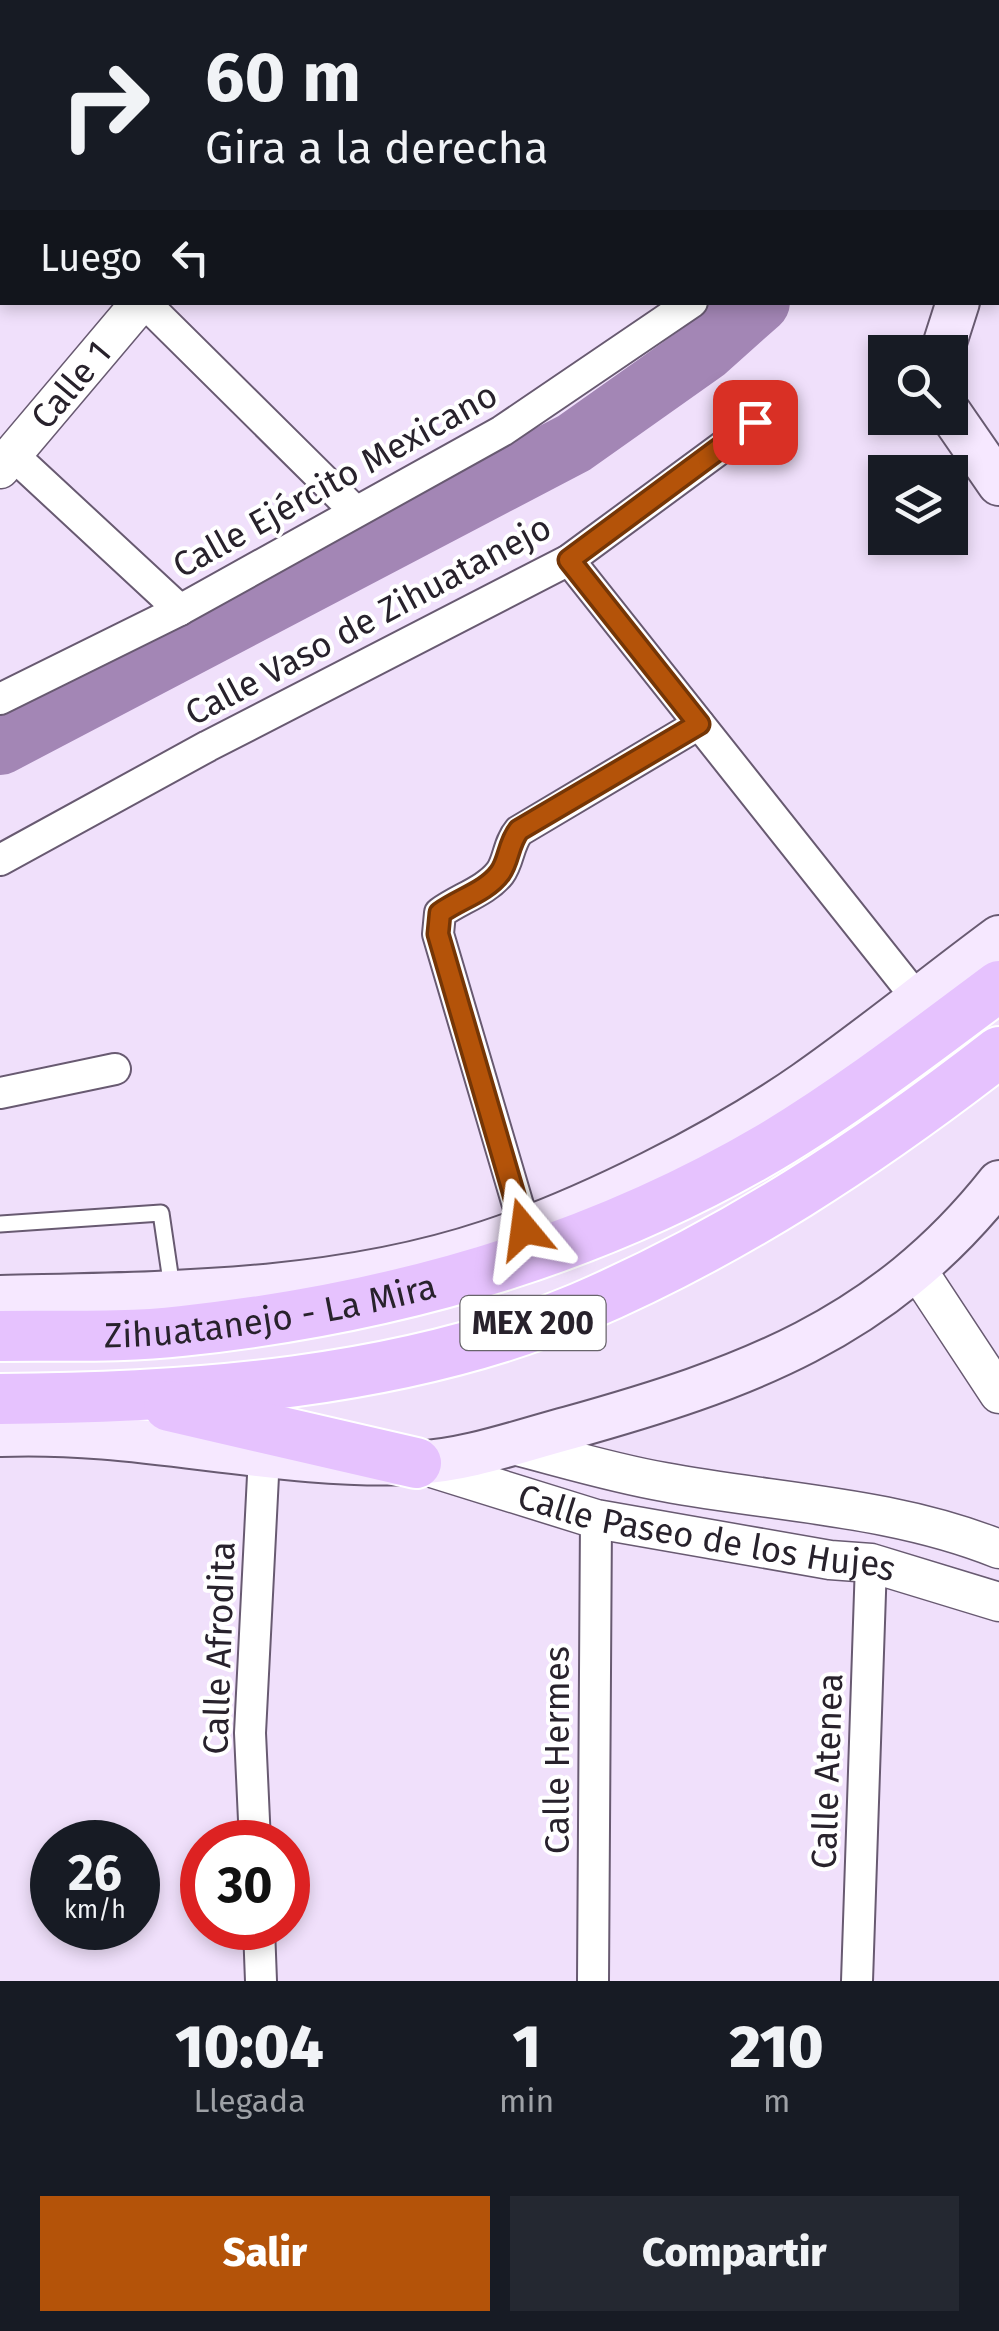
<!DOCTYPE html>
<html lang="es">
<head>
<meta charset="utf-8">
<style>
	body { margin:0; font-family:"Fira Sans",sans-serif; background:#242831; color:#f1f3f6; height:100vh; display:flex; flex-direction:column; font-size:38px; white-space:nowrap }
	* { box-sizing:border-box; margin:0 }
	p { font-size:32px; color:#9ea1a6 }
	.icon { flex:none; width:55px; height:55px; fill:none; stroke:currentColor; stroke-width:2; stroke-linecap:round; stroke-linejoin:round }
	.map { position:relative; height:1981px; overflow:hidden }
	.side { display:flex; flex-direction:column; background:#171b24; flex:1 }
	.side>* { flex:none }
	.top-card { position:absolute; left:0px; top:0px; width:1000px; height:305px; box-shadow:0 5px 15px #0003; background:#171b24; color:#f1f3f6; overflow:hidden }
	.fabs { position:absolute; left:868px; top:335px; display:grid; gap:20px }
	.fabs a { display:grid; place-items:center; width:100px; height:100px; border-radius:0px; background:#171b24; box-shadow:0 5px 15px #0003; font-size:50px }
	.speed { position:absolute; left:30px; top:1820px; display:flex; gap:20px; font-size:50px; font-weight:700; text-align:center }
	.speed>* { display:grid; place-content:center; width:130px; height:130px; border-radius:50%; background:#171b24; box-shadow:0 5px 15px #0003; line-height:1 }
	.speed small { font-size:25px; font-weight:400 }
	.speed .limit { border:15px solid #d22; background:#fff; color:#111 }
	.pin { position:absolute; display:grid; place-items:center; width:85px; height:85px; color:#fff; margin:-42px; border-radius:20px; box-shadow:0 5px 15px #0006 }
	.me { position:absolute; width:110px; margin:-55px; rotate:344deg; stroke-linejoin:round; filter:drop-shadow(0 0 8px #0008) }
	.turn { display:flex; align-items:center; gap:35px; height:210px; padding:0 40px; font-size:45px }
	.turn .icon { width:130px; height:130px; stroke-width:2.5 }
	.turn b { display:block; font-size:70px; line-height:85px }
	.then { display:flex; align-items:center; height:95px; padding:0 40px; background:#0003; gap:20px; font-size:38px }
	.eta { display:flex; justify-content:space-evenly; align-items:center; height:170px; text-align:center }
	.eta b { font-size:60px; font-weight:800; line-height:70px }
	.action { display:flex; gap:20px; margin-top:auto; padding:20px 40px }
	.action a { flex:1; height:115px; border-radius:0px; background:#b45309; color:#fff; font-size:40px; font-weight:800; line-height:115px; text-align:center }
	.action a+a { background:#242831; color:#f1f3f6 }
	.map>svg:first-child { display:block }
</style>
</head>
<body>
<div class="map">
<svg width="999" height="1981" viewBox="0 0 999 1981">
	<rect width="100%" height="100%" fill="#f0e0fb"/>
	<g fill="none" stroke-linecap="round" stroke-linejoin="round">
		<!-- river -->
		<g stroke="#a386b5" stroke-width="62">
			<polyline points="998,35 999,33"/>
			<polyline points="0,744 574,443 704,351 759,302"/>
		</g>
		<!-- service casing -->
		<g stroke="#685a71" stroke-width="19">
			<polyline id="service" points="0,1224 161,1213 172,1288"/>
		</g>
		<!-- minor casing -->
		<g stroke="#685a71" stroke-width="34">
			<g id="minor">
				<polyline points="130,2 132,0"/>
				<polyline points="966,2 968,0"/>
				<polyline points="0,150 2,147"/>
				<polyline points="144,302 354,510"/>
				<polyline points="14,456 180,610"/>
				<polyline points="569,560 916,997"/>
				<polyline points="0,699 180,610 502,431 692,302"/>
				<polyline points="0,860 208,746 569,560 755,423"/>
				<polyline points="0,1093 115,1069"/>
				<path d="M525,1229l-87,-295 2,-21c19,-14 46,-22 60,-40 9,-12 8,-29 19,-42l180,-107"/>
				<polyline points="255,1842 250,1733 264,1456"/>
				<polyline points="259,1928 261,1981"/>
				<polyline points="593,1981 596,1519"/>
				<polyline points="857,1981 871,1563"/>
			</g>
		</g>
		<!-- tertiary casing -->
		<g stroke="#685a71" stroke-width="41">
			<g id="tertiary">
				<polyline points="627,0 631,2"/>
				<polyline points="386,2 388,0"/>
				<polyline points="669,2 671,0"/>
				<path id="s1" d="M0,469l141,-167"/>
				<polyline points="918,1271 999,1394"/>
				<path d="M509,1444c51,13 103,29 155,38 113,21 228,24 335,67"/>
				<path id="s2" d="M416,1463l180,56 234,41 41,3 128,39"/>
			</g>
		</g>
		<!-- secondary casing -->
		<g stroke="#685a71" stroke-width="46">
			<g id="secondary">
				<polyline points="998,253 999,251"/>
				<polyline points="942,352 958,302"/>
				<polyline points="950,413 999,484"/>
				<path d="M0,1297c162,-4 332,-3 488,-55 100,-33 231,-99 317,-159 66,-46 129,-98 194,-146"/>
				<path d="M0,1435c138,-6 275,34 414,28 51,-2 106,-22 155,-35 175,-49 313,-98 430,-246"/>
			</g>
		</g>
		<!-- trunk casing -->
		<g stroke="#fff" stroke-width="54">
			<g id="trunk">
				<path id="s3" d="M0,1336c60,-1 122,2 182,-5 208,-22 406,-77 588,-184 80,-48 154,-105 229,-161"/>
				<path d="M0,1399c190,-1 403,-16 580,-91 152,-65 289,-155 419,-256"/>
				<polyline points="169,1406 416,1463"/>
			</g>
		</g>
		<!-- path -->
		<polyline stroke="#8d8295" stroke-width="6" stroke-dasharray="2.5 8" stroke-linecap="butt" points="998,189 999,187"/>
		<!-- service -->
		<use href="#service" stroke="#fff" stroke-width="15"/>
		<!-- minor -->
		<use href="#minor" stroke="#fff" stroke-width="30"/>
		<!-- tertiary -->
		<use href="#tertiary" stroke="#fff" stroke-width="38"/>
		<!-- secondary -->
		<use href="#secondary" stroke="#f6e8ff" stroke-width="42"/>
		<!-- trunk -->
		<use href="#trunk" stroke="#e6c2fe" stroke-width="50"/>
	</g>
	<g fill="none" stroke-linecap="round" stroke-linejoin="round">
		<!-- route casing -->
		<g stroke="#753606" stroke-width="25">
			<path id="route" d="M524,1229l-86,-295 2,-21c19,-14 46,-21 60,-40 9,-12 8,-29 19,-43l180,-106 -130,-164 186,-138"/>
		</g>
		<!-- route -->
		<use href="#route" stroke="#b45309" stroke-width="18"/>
	</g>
	<g text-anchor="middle" stroke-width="8" stroke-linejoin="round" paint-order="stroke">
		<!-- shield labels -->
		<rect fill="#fff" stroke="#68646b" stroke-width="2.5" x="460.5" y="1296" width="145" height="54" rx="8"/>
		<g font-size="32" font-weight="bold" fill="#28222c">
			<text x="533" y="1334">MEX 200</text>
		</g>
		<!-- street labels -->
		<g font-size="35" fill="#28222c" stroke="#fff">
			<text dy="12" stroke="none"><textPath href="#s1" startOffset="110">Calle 1</textPath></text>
			<text transform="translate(335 480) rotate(-29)" y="12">Calle Ejército Mexicano</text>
			<text transform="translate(368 620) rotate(-28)" y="12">Calle Vaso de Zihuatanejo</text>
			<text dy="12" stroke="none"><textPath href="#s3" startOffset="272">Zihuatanejo - La Mira</textPath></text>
			<text dy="12" stroke="none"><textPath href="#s2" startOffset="300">Calle Paseo de los Hujes</textPath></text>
			<text transform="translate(219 1648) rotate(-88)" y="12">Calle Afrodita</text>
			<text transform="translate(557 1750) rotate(-90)" y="12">Calle Hermes</text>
			<text transform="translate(827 1771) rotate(-88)" y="12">Calle Atenea</text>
		</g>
	</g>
</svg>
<div class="fabs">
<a><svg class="icon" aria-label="search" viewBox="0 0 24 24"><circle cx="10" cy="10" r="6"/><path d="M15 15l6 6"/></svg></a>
<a><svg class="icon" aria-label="layers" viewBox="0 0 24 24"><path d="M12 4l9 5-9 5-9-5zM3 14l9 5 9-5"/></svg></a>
</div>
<div class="speed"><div>26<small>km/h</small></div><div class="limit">30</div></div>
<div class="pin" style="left:755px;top:422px;background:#d93025"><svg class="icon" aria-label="arrive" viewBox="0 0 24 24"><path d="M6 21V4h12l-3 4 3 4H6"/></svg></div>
<svg class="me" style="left:524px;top:1229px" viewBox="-20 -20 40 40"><path d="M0-17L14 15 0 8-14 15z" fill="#b45309" stroke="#fff" stroke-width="4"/></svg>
<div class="top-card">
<div class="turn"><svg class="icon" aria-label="right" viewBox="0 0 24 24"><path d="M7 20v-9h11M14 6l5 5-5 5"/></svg><div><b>60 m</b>Gira a la derecha</div></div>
<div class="then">Luego<svg class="icon" aria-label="left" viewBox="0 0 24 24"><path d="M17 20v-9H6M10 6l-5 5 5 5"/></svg></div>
</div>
</div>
<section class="side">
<div class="eta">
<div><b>10:04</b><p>Llegada</p></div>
<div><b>1</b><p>min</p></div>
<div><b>210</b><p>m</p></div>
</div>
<div class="action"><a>Salir</a><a>Compartir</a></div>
</section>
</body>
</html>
